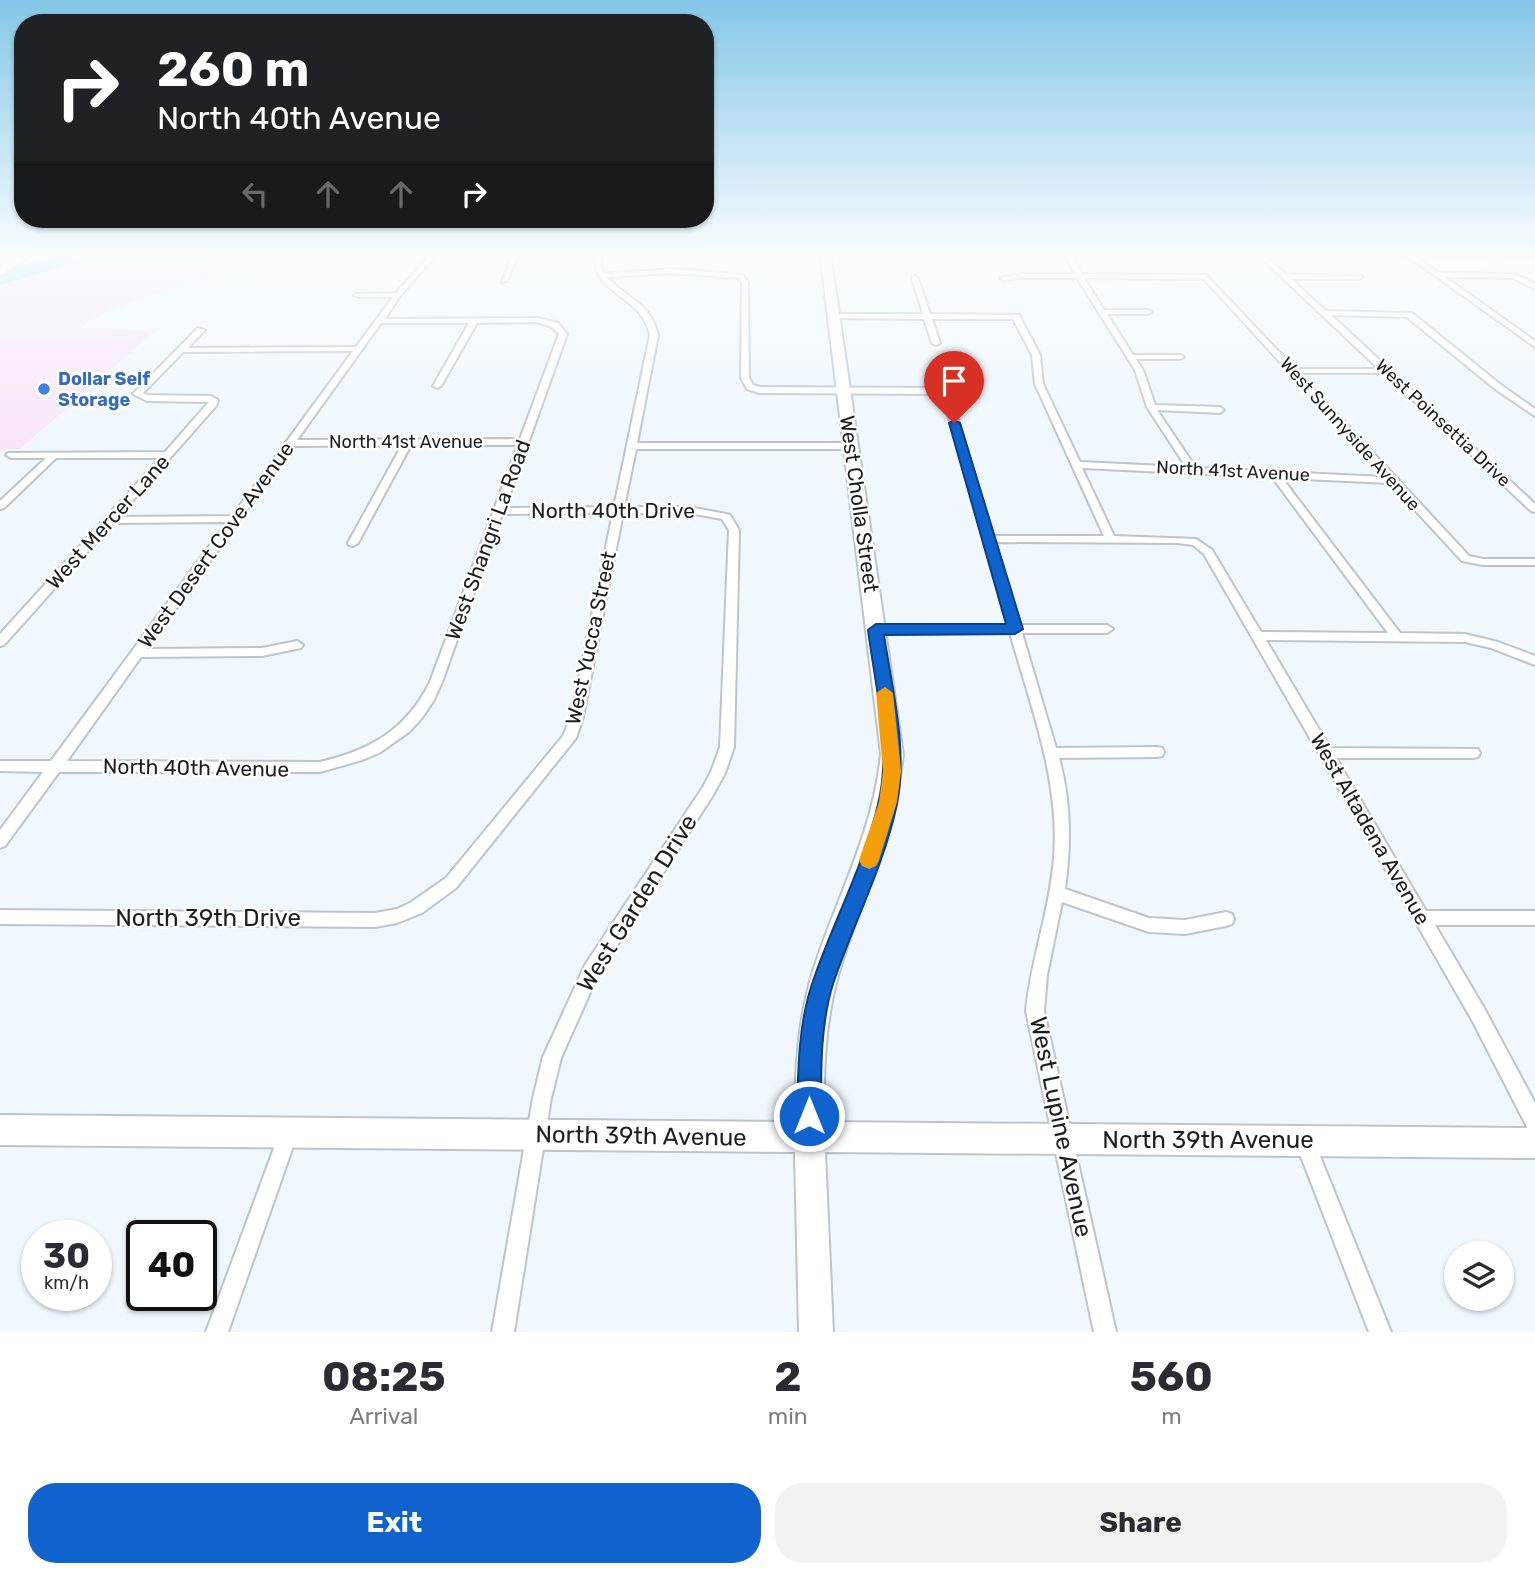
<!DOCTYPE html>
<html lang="en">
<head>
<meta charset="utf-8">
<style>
	body { margin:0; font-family:Rubik,sans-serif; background:#f2f2f3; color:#2b2b33; height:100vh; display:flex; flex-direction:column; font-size:26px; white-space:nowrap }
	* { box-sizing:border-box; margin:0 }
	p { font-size:23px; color:#7c7c81 }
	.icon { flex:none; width:38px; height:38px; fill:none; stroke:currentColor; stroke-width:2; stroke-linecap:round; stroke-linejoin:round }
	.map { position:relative; height:1332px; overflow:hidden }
	.sheet { display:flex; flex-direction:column; background:#fff; flex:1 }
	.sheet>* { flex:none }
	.hud { position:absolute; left:14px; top:14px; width:700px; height:214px; border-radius:28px; box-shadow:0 2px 5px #0004; background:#202124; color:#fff; overflow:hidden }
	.fabs { position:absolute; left:1444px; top:1241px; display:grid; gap:14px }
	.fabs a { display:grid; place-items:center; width:70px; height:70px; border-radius:50%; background:#fff; box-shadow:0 2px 5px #0004; font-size:35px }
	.speed { position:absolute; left:21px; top:1220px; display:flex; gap:14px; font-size:35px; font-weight:700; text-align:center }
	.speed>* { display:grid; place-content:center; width:91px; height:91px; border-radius:50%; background:#fff; box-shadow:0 2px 5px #0004; line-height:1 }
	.speed small { font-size:18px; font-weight:400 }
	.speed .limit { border:4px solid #111; border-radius:10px; background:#fff; color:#111 }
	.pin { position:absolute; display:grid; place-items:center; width:60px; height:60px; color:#fff; margin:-72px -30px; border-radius:50% 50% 50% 0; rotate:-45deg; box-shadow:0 0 7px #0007 }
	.pin .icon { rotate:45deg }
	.me { position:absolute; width:77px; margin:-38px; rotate:0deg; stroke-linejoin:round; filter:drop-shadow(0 0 5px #0008) }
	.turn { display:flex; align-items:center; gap:24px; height:147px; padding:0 28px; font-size:32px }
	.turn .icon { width:91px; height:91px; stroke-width:2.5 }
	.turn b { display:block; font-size:49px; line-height:60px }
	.lanes { display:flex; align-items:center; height:66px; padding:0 28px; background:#0003; justify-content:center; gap:35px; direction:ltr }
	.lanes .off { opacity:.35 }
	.eta { display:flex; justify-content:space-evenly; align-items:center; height:119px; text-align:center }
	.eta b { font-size:42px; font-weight:700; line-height:49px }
	.button { display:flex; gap:14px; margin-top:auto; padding:14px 28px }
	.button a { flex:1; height:80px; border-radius:28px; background:#1063cc; color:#fff; font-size:28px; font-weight:700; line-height:80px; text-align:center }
	.button a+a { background:#f2f2f3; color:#2b2b33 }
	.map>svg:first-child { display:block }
</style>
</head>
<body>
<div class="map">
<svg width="1535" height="1332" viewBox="0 0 1535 1332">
	<rect width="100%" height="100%" fill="#f0f8fe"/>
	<!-- commercial -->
	<polygon fill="#f8e6f7" points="112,253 242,253 211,275 116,307 90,320 81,328 157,329 20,449 5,449 0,453 0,285"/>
	<!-- water -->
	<polygon fill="#8fe3e8" points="71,252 113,252 0,285 0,272"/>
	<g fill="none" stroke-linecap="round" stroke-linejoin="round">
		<!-- street casing -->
		<g stroke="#bdc4ca" stroke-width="4">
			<g id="street">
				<path d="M433,252h6l-39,44 -15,23 152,-1 21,5 9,11 -62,174 109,-1 36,-172c-9,-43 -61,-39 -54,-83h6l-1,13 3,9 67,-5 72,6 5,8 1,95 4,7 7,2 175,1 12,4 5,8 41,136h111l-69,-152 -3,-29 -19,-36h-81l8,24 -4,2 -4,-2 -8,-24 -90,-1h-3v-4h92l-11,-36 3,-2 3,2 12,36 89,1 21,40 3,29 37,78 106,5 -39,-60 -12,-37 -58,-92h-56l-18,2 -3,-2 21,-4h54l-11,-22h6l12,22 124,1 89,94h84l-124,-117h6l26,23 74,1 1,1 -3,2h-68l35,32 86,2 89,72 34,24v7l-40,-27 -88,-72 -76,-2 204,189v8l-4,-1 -147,-138h-85l170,183 14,3h52v6h-52l-21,-4 -72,-78 -108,-5 118,155 65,1 33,8 37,14v9l-44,-17 -26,-6 -199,-2 64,108 148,1 2,4 -2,4 -5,1h-137l90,153h109v14h-100l49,83 51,95v28l-7,-2 -56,-109 -268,-466 -11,-9 -15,-2 -183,-1 24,83h88l6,4 -6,4h-85l34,115 101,-1 5,1 2,4 -2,4 -5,1 -98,1c12,42 12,88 6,131l84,29 36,2 41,-8 6,2 2,5 -2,5 -6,2 -41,8 -36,-2 -87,-30 -15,73 -3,36 72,321h-22l-68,-321c5,-52 24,-101 28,-153 6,-77 -23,-151 -44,-225l-134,1 -6,-4 6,-4 132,-1 -64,-225 -3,-4 -7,-2 -175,-1 -12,-4 -6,-11 1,-95 -3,-5 -68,-5 -64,4c20,22 44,26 51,58l-21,108h214l5,3 -5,3h-215l-12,58h65l37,7 4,1 9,15 -5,217 -9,26 -12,22 -116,182 -36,81 -10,40 -37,234h-22l41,-234 10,-41 42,-92 118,-178 8,-15 9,-25 9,-217 -7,-11 -33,-6h-66l-40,204 -7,21 -120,150 -34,25 -25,10 -22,4 -375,-3v-14l375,3 22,-4 13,-6 36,-25 117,-142 8,-19 42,-204 -111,1 -60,168 -8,18 -13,19 -12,13 -30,21 -17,7 -42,12h-261l-54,74 -5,2v-18l43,-58 -43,-1v-10h51l176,-239 -114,1 -109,122 -4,1v-12l160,-176h-104l-52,50 -4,1v-8l46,-43h-35l-5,-3 2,-2 157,-1 44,-50 -62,-1 -14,-7 65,-66 7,2 -17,18 168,-1 37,-50h-35l-4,-2 2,-1 40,-1zM1084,278l120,1 181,198 -189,-9 -39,-58 63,3 4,-3 -4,-3 -65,-2 -12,-35 -7,-11h44l4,-2 -4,-2h-47l-26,-41h41l4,-2 -4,-2h-44zM537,322l15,5 7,7 -39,105 -223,1 84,-117h88l-36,63 4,2 4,-2 36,-63zM353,351l-121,165 -114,1 98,-111 2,-6 -7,-4 -63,-1 -5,-2 40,-41zM402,445l-54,98 1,2 4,1 5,-3 53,-98h107l-88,237c-24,48 -59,68 -110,80l-253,-1 74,-104 121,-1 39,-8 2,-3 -6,-4 -35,7 -115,1 146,-203zM1082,468l190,9 116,156 -127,-1 -49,-82 -16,-11 -82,-3z"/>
				<polygon points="514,252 520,252 507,281 502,282"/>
				<polygon points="1408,252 1439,273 1514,274 1535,284 1535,289 1513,278 1445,277 1535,341 1535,347 1406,255 1406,253"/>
				<polygon points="289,1123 296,1125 298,1132 228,1332 206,1332 280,1132 282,1125"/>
				<polygon points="1304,1132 1311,1134 1391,1332 1369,1332 1295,1141 1297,1134"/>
			</g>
		</g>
		<!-- secondary casing -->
		<g stroke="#bdc4ca" stroke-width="4">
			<g id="secondary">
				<polygon points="25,252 37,252 0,275 0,267"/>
				<path d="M820,252h10l73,502c-8,80 -40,139 -63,215 -15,49 -17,101 -16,153l711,6v30l-710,-6 8,180h-34l-4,-180 -795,-7v-30l795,7c0,-52 3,-104 19,-154 24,-74 59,-135 67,-214z"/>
				<polygon points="1041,252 1535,252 1535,257 1046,255"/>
			</g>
		</g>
		<!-- street -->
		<use href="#street" fill="#fff" fill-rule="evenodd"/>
		<!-- secondary -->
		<use href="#secondary" fill="#fff" fill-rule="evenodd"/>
	</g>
	<!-- sky -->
	<linearGradient id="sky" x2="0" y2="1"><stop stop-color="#84c7e8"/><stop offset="0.58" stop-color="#f8fcff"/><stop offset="1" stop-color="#f8fcff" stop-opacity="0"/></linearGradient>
	<rect width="1535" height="438" fill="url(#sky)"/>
	<!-- route -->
	<path fill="#1063cc" stroke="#0a4085" stroke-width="2" d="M954,420l6,3 63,206 -8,5 -131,1c8,54 24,114 13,169 -13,62 -44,120 -64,180 -13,42 -12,89 -12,132l-4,9 -8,3 -9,-3 -3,-9c1,-43 1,-90 15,-132 20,-60 52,-118 66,-180 14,-55 -3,-118 -10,-174l8,-6h130l-57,-201z"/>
	<!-- slow -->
	<polygon fill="#f59e0b" points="885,687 893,693 901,771 897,802 879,860 876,866 869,869 862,866 859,860 879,802 883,771 876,693"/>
	<!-- markers -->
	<circle fill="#3f7fe0" stroke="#fff" stroke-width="2.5" cx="44" cy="389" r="7"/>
	<g text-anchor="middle" stroke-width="5" stroke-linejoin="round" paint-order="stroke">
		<!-- far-shop labels -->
		<g font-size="18" font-weight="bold" fill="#366cbe" stroke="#fff" text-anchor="start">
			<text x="58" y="385">Dollar Self<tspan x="58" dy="21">Storage</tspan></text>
		</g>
		<!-- far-street labels -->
		<g font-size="18" fill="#1c1f21" stroke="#fff">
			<text transform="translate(1443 423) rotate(43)" y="6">West Poinsettia Drive</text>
			<text transform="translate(1350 434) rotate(48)" y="6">West Sunnyside Avenue</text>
			<text x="406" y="448">North 41st Avenue</text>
			<text transform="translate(1233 471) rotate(3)" y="6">North 41st Avenue</text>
		</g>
		<!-- street labels -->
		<g font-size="21" fill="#1c1f21" stroke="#fff">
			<text transform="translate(859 504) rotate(82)" y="7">West Cholla Street</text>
			<text x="613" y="518">North 40th Drive</text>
			<text transform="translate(108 522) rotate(-48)" y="7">West Mercer Lane</text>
			<text transform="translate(488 540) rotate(-70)" y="7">West Shangri La Road</text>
			<text transform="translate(216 545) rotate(-54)" y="7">West Desert Cove Avenue</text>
			<text transform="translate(591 638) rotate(-78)" y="7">West Yucca Street</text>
			<text transform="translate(196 768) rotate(1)" y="7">North 40th Avenue</text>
			<text transform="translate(1370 829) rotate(60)" y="7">West Altadena Avenue</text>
		</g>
		<!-- near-street labels -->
		<g font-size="24" fill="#1c1f21" stroke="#fff">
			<text transform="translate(637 903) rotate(-58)" y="8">West Garden Drive</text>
			<text x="208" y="926">North 39th Drive</text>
			<text transform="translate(1061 1127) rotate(78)" y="8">West Lupine Avenue</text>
			<text transform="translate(641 1136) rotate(1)" y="8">North 39th Avenue</text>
			<text x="1208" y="1148">North 39th Avenue</text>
		</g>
	</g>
</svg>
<div class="fabs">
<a><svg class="icon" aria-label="layers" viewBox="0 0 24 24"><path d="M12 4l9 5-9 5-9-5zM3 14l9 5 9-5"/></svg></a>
</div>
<div class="speed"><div>30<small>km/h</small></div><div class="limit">40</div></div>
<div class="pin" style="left:954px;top:423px;background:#d93025"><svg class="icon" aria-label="arrive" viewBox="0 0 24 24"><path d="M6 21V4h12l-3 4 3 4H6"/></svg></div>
<svg class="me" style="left:809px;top:1116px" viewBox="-20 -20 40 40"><circle r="17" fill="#1063cc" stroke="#fff" stroke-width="3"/><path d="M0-11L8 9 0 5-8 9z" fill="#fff"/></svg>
<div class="hud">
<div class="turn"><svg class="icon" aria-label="right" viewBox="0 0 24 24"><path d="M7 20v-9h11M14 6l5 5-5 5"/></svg><div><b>260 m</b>North 40th Avenue</div></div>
<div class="lanes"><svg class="icon off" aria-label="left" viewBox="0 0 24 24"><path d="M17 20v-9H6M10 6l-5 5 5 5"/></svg><svg class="icon off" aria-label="ahead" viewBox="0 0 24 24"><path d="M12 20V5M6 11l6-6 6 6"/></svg><svg class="icon off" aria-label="ahead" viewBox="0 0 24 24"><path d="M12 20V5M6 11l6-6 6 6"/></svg><svg class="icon" aria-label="right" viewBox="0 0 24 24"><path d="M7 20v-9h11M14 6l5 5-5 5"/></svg></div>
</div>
</div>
<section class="sheet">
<div class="eta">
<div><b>08:25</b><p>Arrival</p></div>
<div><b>2</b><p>min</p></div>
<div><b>560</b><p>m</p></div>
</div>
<div class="button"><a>Exit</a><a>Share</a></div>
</section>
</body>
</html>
